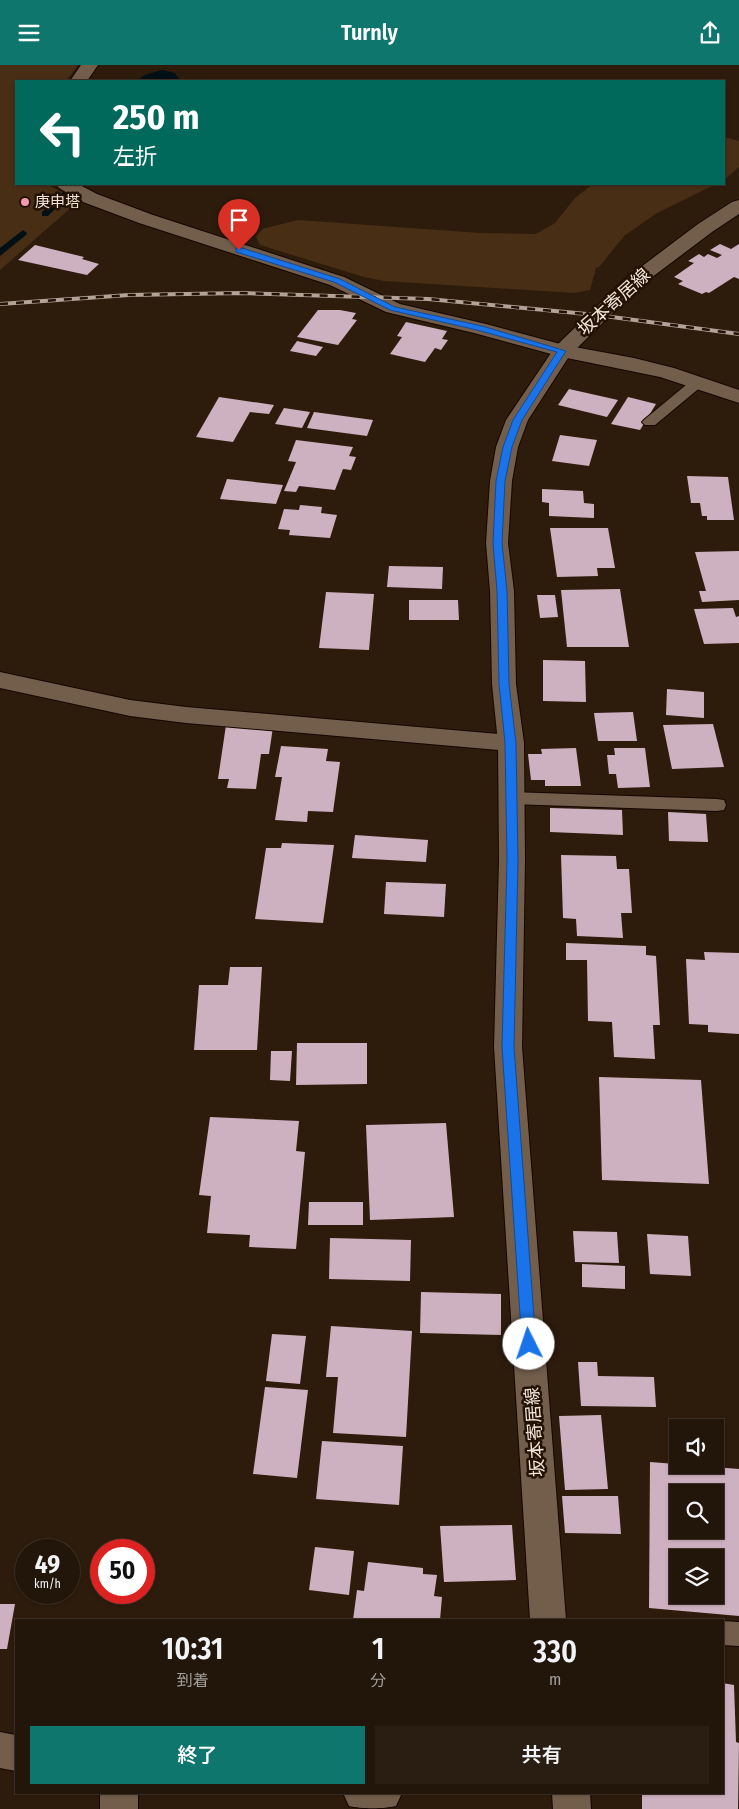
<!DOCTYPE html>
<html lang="ja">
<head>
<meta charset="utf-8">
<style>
	body { margin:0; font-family:"Fira Sans Condensed","Noto Sans JP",sans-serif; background:#2a1e12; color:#f1f3f6; height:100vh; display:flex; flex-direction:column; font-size:19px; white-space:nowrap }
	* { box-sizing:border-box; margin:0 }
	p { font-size:16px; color:#a29f9c }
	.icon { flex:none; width:28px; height:28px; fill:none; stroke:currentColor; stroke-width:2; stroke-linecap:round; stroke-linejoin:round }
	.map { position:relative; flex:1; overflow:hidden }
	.side { position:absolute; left:15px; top:1554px; width:709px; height:175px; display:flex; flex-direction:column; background:#221509; border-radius:0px; box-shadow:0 1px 4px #0004,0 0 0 1px #3f342a }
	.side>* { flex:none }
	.hud { position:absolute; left:15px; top:15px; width:710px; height:105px; border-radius:0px; box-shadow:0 1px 4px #0004,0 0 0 1px #3f342a; background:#00695c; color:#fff; overflow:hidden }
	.controls { position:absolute; left:669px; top:1354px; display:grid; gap:10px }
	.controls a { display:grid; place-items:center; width:55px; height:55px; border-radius:0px; background:#221509; box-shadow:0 1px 4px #0004,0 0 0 1px #3f342a; font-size:25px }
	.speed { position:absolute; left:15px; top:1474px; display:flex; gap:10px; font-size:25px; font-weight:700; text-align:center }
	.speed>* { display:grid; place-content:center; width:65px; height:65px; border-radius:50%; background:#221509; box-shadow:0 1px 4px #0004,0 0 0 1px #3f342a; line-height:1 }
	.speed small { font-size:12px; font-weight:400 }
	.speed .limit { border:8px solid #d22; background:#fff; color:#111 }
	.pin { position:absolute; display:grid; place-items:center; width:42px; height:42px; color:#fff; margin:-51px -21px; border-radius:50% 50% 50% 0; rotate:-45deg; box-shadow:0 0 5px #0007 }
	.pin .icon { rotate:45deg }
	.me { position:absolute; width:55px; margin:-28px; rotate:356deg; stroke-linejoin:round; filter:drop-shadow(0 0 4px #0008) }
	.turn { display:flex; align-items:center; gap:18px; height:105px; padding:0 15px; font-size:22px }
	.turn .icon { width:65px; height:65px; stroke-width:2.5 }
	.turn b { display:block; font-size:35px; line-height:42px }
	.eta { display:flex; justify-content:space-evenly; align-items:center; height:85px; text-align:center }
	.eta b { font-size:30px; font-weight:600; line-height:35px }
	.cta { display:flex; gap:10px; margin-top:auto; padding:10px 15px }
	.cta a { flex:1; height:58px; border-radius:0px; background:#0f766e; color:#fff; font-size:20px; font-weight:600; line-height:58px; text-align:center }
	.cta a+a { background:#2a1e12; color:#f1f3f6 }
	header { display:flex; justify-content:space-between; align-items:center; height:65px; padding:0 15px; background:#0f766e; color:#fff; font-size:22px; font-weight:600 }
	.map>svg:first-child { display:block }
</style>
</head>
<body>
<header><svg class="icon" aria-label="menu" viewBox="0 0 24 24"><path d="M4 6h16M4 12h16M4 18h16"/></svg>Turnly<svg class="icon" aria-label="share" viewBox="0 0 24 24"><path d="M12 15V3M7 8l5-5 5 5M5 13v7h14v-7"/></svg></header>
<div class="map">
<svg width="739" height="1744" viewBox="0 0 739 1744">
	<rect width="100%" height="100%" fill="#2d1c0c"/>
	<!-- green -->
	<g fill="#482e15">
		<polygon points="0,0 78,0 66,16 16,16 16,119 46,119 73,133 75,139 0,205"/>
		<polygon points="724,72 739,76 739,102 724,115"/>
		<polygon points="593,119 716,119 657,148 624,171 600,201 596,203 590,225 574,228 384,216 364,212 260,180 256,172 262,164 298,155 480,168 536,169 555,158 575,133"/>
	</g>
	<!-- water -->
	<polygon fill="#001016" points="162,5 175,8 180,16 136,16 145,10"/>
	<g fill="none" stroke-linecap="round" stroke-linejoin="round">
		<!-- stream -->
		<g fill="#001016" fill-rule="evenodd">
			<polygon points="63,127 70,129 48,151 42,151 42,147"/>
			<polygon points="23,165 27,168 26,170 0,191 0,183"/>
		</g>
	</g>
	<!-- building -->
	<g fill="#ceb1c0" fill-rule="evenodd">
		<polygon points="720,179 731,184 739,179 739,214 734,212 709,228 706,227 702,229 678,219 683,216 674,212 694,198 688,196 699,189 704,192 708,189 717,193 722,190 710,185"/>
		<polygon points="35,180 84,192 82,194 99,199 87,210 18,195"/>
		<polygon points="318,245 340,245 356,248 352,254 357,255 338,280 297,272"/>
		<polygon points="406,257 447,266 442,274 448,275 441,285 435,283 425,297 390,289 402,272 397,271"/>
		<polygon points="297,276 323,282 316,291 290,286"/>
		<polygon points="569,324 618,335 607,352 558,340"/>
		<polygon points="219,332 274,340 269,349 250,347 233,377 196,372"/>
		<polygon points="628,332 656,339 640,365 611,359"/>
		<polygon points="284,343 310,347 302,363 275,359"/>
		<polygon points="314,347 373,355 367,371 307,363"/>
		<polygon points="560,370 597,375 589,401 552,396"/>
		<polygon points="296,375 353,382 349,391 356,392 351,405 343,404 335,425 299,421 296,427 284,426 296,397 288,396"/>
		<polygon points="687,411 728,412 734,455 707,455 707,451 702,451 700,438 691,438"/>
		<polygon points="227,414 283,420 276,439 220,434"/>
		<polygon points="542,424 583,426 584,438 594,439 594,453 549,451 549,438 542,437"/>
		<polygon points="300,440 322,442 321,448 337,450 330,473 289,470 290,465 278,464 284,444 299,445"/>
		<polygon points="550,463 608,463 615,503 597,503 598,511 557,512"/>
		<polygon points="739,486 739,535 702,537 699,526 706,526 695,487"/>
		<polygon points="389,501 443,502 442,524 387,522"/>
		<polygon points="620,524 629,582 567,582 561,525"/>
		<polygon points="326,527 374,529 369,585 319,583"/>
		<polygon points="537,530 555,530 558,552 540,553"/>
		<polygon points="409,535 458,535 459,555 409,555"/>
		<polygon points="733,543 736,552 739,551 739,578 704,579 694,544"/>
		<polygon points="543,595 585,596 586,637 543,636"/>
		<polygon points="667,624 704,627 704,653 666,650"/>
		<polygon points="633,647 637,676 598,676 594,648"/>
		<polygon points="713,659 724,702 672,704 663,660"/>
		<polygon points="226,660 273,662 269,689 261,689 256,724 227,723 229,714 218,714"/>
		<polygon points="281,681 328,684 326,696 340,697 333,747 308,746 307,757 275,755 282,712 275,712"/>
		<polygon points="576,683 581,721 545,721 545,715 531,715 528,689 542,689 541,684"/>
		<polygon points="614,683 645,683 650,722 618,723 616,709 609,709 607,690 615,690"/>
		<polygon points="550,743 622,745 623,770 550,767"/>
		<polygon points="668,747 706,749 708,777 669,776"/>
		<polygon points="355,770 428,775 426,797 352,793"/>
		<polygon points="282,778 334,780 323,858 255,854 266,783 281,783"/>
		<polygon points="561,790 616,791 617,804 629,804 632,848 621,848 623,873 577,871 576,854 563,853"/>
		<polygon points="386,817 446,819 444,852 384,849"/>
		<polygon points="566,878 646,881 646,890 656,891 660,960 653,960 655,994 614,992 612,957 588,956 587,895 566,895"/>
		<polygon points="704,887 739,888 739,969 708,967 708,960 689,959 686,894 705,895"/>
		<polygon points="230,902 262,902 257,985 194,985 199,920 228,920"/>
		<polygon points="297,978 367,978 367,1019 296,1020"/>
		<polygon points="271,986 292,986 290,1016 270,1015"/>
		<polygon points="599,1012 701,1015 709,1119 602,1115"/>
		<polygon points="210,1052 299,1056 296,1086 305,1087 296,1184 249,1182 250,1170 207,1168 211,1131 199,1130"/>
		<polygon points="446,1058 454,1152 370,1155 366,1060"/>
		<polygon points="309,1137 363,1137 363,1160 308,1160"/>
		<polygon points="573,1166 617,1167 619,1198 575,1197"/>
		<polygon points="647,1169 688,1171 691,1211 650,1209"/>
		<polygon points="330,1173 411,1175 410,1216 329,1214"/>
		<polygon points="582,1199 625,1201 625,1224 582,1222"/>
		<polygon points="421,1227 501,1229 501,1270 420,1268"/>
		<polygon points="331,1261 412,1266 406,1372 333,1368 338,1312 326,1312"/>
		<polygon points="272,1269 306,1271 300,1319 266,1316"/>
		<polygon points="578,1297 597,1297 598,1311 654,1312 656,1342 581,1341"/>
		<polygon points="265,1322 308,1325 297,1413 253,1409"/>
		<polygon points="601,1350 608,1424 565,1425 559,1351"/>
		<polygon points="322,1376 403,1381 399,1440 316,1434"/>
		<path d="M650,1397l89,7v147l-90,-8zM678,1428h37v37h-37zM678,1492h37v38h-37z"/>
		<polygon points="562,1431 618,1431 621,1469 565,1468"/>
		<polygon points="512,1460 516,1515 444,1517 440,1461"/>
		<polygon points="315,1482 354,1486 349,1530 309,1525"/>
		<polygon points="368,1497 423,1503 423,1509 437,1510 434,1531 442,1532 440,1555 353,1555 357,1525 364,1526"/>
		<polygon points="0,1539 15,1539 7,1584 0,1584"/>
		<polygon points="722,1618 734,1620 736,1677 739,1678 738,1744 642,1744 642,1728 722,1728"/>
	</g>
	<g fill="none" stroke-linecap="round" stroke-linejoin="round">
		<!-- service casing -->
		<g stroke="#150600" stroke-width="2">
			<g id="service">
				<polygon points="697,313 702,315 705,318 702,321 655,360 645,360 642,357 645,354 692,315"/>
				<polygon points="511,727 717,734 724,735 726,740 724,745 717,746 511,739 504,737 502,733 504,729"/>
				<polygon points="722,1556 739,1557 739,1581 722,1580"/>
			</g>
		</g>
		<!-- minor casing -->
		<g stroke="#150600" stroke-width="2">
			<g id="minor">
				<polygon points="81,0 98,0 87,16 70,16"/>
				<polygon points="56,119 78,119 97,129 153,150 344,212 400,239 486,259 564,280 634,293 674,303 739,325 739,338 660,312 562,292 474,268 386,247 330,220 139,158 83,137 59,123"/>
				<polygon points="0,607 130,635 186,642 511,670 520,672 524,678 520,684 511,686 186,658 130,651 0,623"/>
				<polygon points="0,1667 16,1670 16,1706 0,1703"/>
				<rect x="100" y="1728" width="38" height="16"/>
				<path d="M343,1728h59l-6,13c-12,3 -35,3 -47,0z"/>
			</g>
		</g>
		<!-- secondary casing -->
		<g stroke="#150600" stroke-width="2">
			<g id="secondary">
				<polygon points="739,135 739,149 712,167 639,222 570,290 528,355 518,382 512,416 508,478 514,526 516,619 524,678 525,795 522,982 566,1555 530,1555 494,982 499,795 498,678 492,619 490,526 486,478 490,416 496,382 506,355 555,282 625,214 698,159 732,137"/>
				<polygon points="552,1728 590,1728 591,1744 553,1744"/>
			</g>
		</g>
		<!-- service -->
		<use href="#service" fill="#735e4c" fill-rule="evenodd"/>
		<!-- minor -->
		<use href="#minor" fill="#735e4c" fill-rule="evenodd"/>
		<!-- secondary -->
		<use href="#secondary" fill="#735e4c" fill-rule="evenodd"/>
		<!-- rail casing -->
		<g stroke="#b1a397" stroke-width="4">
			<polyline id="rail" points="0,239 129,230 242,228 428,234 597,250 739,269"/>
		</g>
		<!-- rail -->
		<use href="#rail" stroke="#231204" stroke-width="2.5" stroke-dasharray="8" stroke-linecap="butt"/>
	</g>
	<!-- route -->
	<polygon fill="#1a73e8" stroke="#114b97" points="236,183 242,183 340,214 395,242 482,261 566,286 522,355 512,382 505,416 502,478 507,526 509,619 516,678 518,795 514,982 536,1279 534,1283 529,1284 524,1283 522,1279 502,982 507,795 505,678 499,619 497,526 493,478 496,416 503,382 513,355 557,287 477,265 390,245 334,217 236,187"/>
	<!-- markers -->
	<circle fill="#f29aaf" stroke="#231204" stroke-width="2" cx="25" cy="137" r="5"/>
	<g text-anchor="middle" stroke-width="5" stroke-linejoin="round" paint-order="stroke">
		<!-- far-poi labels -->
		<g font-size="15" fill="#f1e4da" stroke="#231204" text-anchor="start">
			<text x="35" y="142">庚申塔</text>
		</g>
		<!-- street labels -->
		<g font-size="18" fill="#f1e4da" stroke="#231204">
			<text transform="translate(614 237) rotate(-42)" y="6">坂本寄居線</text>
			<text transform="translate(535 1367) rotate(-94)" y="6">坂本寄居線</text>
		</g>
	</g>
</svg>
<div class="controls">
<a><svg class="icon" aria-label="sound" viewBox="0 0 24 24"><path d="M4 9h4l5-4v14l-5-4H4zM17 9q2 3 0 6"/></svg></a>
<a><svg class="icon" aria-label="search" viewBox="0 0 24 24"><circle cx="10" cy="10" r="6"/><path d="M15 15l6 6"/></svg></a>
<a><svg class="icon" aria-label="layers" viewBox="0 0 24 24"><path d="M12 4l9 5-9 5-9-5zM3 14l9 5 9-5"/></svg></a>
</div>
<div class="speed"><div>49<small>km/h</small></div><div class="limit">50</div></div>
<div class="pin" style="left:239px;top:185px;background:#d93025"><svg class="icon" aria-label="arrive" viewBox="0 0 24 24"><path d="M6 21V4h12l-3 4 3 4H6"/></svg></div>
<svg class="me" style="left:529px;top:1279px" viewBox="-20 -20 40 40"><circle r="19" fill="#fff"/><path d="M0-13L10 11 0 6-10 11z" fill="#1a73e8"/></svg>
<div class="hud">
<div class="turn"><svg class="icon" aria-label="left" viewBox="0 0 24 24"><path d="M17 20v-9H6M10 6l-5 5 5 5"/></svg><div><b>250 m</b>左折</div></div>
</div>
<section class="side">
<div class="eta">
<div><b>10:31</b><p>到着</p></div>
<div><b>1</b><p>分</p></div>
<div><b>330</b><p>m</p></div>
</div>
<div class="cta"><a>終了</a><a>共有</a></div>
</section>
</div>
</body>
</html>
